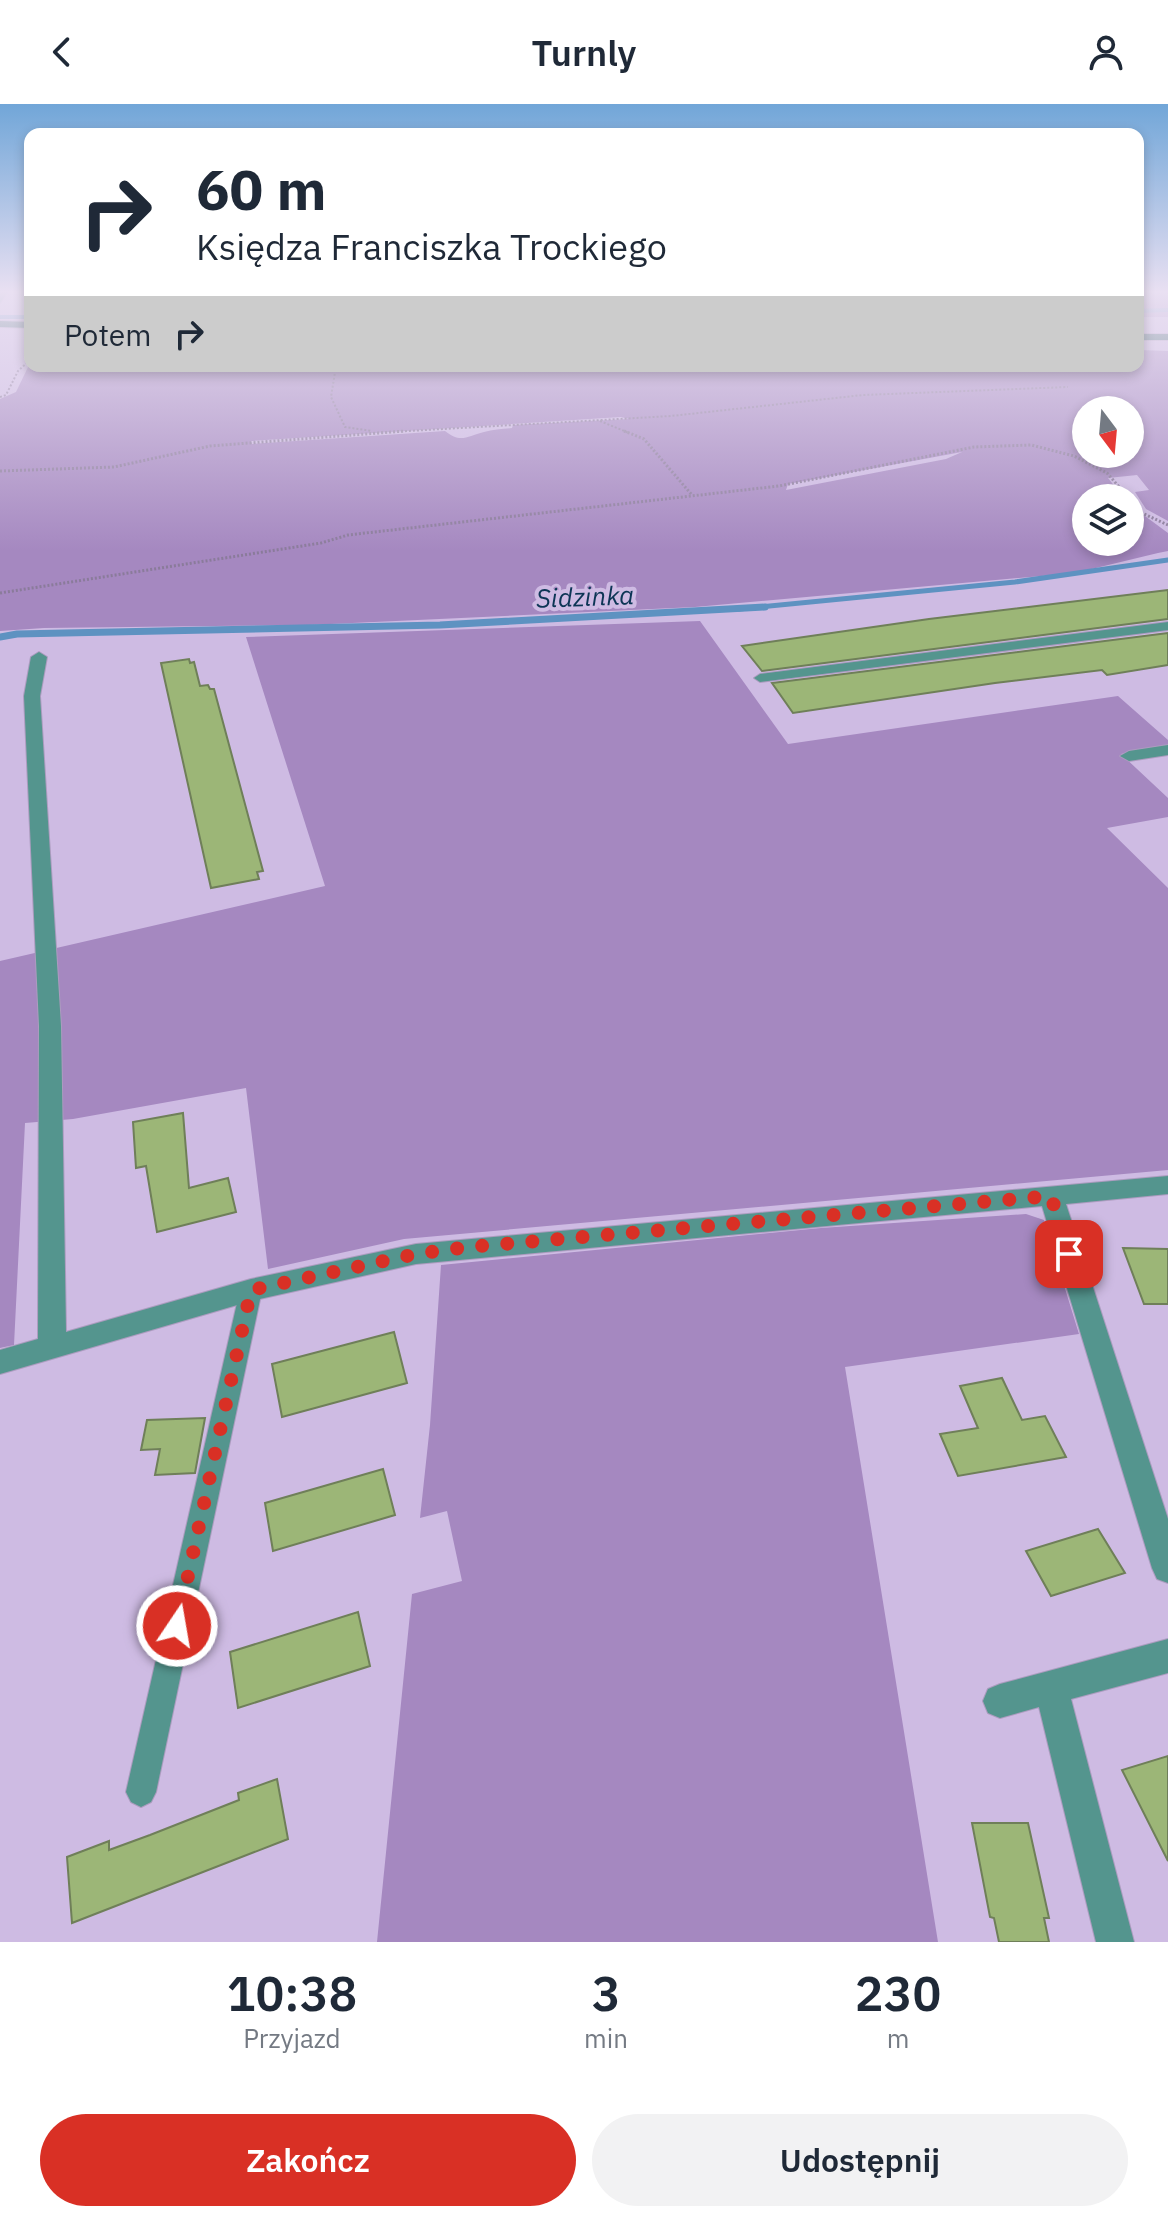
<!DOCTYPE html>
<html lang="pl">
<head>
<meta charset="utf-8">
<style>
	body { margin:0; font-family:"IBM Plex Sans",sans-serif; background:#f2f2f3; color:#1f2937; height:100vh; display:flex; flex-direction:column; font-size:30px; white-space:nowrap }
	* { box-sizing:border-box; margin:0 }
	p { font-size:26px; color:#747a83 }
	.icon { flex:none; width:44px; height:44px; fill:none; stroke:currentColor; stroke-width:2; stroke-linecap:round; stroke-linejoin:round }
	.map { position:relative; height:1838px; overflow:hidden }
	.sheet { display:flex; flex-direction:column; background:#fff; flex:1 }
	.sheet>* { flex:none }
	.top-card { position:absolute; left:24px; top:24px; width:1120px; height:244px; border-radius:16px; box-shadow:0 4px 12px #0003; background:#fff; color:#1f2937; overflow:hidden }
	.needle { width:52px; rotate:164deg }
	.controls { position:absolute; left:1072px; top:292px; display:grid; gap:16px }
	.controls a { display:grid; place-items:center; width:72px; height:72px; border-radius:50%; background:#fff; box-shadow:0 4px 12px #0003; font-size:40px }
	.pin { position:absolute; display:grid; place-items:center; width:68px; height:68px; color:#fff; margin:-34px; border-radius:16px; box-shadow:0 4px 12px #0006 }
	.me { position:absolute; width:88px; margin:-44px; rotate:12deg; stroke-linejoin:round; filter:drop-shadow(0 0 6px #0008) }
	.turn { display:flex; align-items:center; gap:28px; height:168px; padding:0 40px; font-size:36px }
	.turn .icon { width:104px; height:104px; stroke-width:2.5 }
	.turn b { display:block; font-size:56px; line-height:68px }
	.then { display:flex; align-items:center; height:76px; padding:0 40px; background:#0003; gap:16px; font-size:30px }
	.eta { display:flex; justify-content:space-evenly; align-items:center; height:136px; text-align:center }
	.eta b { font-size:48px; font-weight:600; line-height:56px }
	.button { display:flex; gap:16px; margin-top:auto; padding:16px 40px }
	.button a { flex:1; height:92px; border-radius:48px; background:#d93025; color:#fff; font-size:32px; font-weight:600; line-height:92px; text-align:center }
	.button a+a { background:#f2f2f3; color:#1f2937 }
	header { display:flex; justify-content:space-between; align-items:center; height:104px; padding:0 40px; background:#fff; font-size:36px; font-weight:600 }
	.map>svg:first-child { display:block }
</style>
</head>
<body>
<header><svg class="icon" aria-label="back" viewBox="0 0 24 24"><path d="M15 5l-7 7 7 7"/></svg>Turnly<svg class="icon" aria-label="person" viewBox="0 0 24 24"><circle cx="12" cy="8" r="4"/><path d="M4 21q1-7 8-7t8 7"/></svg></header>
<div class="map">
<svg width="1168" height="1838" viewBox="0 0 1168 1838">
	<rect width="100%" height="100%" fill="#cebbe3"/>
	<!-- green -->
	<g fill="#a588c0" fill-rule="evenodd">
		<rect x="1138" y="189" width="30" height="24"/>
		<path d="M1138,246l30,1v170l-22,-12 -11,-17 14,-2 -12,-15 -29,3 16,20h-38v44h44v-37l38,28v18l-10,2 -83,20 -380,34 -386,18 -265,3 -44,3v-232l16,-7 14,-29v3h1108zM1086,306h44v44h-44zM621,313l8,2 -116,6 -1,3c-9,1 -19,1 -28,4 -17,4 -23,12 -39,-1l-193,13 -1,-3zM962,348l-16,7 -160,31 2,-6z"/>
		<polygon points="700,517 788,640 1118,592 1168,636 1168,642 1121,650 1168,694 1168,713 1107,724 1168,784 1168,1066 404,1135 268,1165 246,984 73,1015 25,1019 14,1241 0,1244 0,857 325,782 246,533"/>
		<polygon points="1026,1110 1044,1116 1079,1230 845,1263 938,1838 377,1838 412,1490 462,1477 447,1407 420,1414 430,1321 441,1161 821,1124"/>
	</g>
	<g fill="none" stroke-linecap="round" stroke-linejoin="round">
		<!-- stream-far2 -->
		<g stroke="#5e92c1" stroke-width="4">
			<polyline points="1138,207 1168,206"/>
			<polyline points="0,213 30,213"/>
		</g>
		<!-- stream-far1 -->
		<polyline stroke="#5e92c1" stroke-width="5" points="739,505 1015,478 1168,456"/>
		<!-- stream -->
		<polyline stroke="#5e92c1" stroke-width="7" points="0,533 17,530 440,521 765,503"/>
	</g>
	<!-- building -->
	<g fill="#9cb677" stroke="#6f7f59" stroke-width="2">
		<polygon points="1168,486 1168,515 762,567 742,542 929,515"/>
		<polygon points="1168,529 1168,561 1107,571 1102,566 995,579 793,609 772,579"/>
		<polygon points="189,555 190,559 194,558 200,582 208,581 210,585 214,585 263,767 257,768 259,775 211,784 161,559"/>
		<polygon points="183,1009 189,1084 228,1074 236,1108 157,1128 146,1062 136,1064 133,1018"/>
		<polygon points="1123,1144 1168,1145 1168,1200 1144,1200"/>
		<polygon points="394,1228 407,1279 282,1313 272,1260"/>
		<polygon points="1002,1274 1022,1316 1045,1312 1066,1353 958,1372 940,1330 978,1324 960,1282"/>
		<polygon points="205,1314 195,1369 155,1371 160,1345 141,1346 147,1316"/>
		<polygon points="383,1365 395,1411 273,1447 265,1399"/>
		<polygon points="1098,1425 1125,1469 1051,1492 1026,1447"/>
		<polygon points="358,1508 370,1562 238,1604 230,1548"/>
		<polygon points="1168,1652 1168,1757 1122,1666"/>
		<polygon points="277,1675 288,1735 72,1819 67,1753 109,1737 109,1746 150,1731 239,1696 238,1689"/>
		<polygon points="972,1719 1028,1719 1049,1814 1044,1814 1049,1838 999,1838 994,1814 990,1813"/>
	</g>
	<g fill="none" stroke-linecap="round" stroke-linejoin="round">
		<!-- service casing -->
		<g stroke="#ac9cbf" stroke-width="2">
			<g id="service">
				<polygon points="1168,518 1168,526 760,578 754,574 760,570"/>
				<polygon points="251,1177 259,1180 262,1186 156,1688 151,1698 141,1703 131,1698 126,1688 240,1186 243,1180"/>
			</g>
		</g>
		<!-- minor casing -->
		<g stroke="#ac9cbf" stroke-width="2">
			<g id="minor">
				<polygon points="0,189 7,189 0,199"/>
				<polygon points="39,548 47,553 40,592 61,922 66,1228 251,1175 416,1140 1168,1072 1168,1090 1066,1100 1168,1415 1168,1479 1157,1475 1152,1464 1042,1102 416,1160 251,1197 0,1270 0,1246 38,1235 39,922 24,592 31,553"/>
				<polygon points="1168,641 1168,651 1129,657 1120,652 1129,647"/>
				<polygon points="1168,1535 1168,1569 1071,1595 1134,1838 1096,1838 1039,1603 1000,1614 988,1609 983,1597 988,1585 1000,1580"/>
			</g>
		</g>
		<!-- motorway casing -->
		<g stroke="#ac9cbf" stroke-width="2">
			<g id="motorway">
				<polygon points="0,217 30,218 30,224 0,223"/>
				<rect x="1138" y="230" width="30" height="6"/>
			</g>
		</g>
		<!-- path-far1 -->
		<g stroke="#8a7b9a" stroke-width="2" stroke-dasharray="2 2" stroke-linecap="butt">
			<polyline points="336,262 331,293 345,323 372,327"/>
			<polyline points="0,293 6,291 18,267 30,256"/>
			<polyline points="600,317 629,329"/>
			<polyline points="373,329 671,312 863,291 1068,283"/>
		</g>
		<!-- path -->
		<g stroke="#8a7b9a" stroke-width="3" stroke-dasharray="2 2" stroke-linecap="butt">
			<polyline points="624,327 644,335 692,391"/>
			<polyline points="0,367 114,363 210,342 405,327"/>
			<polyline points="0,489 321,439 348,431 779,382 974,343 1031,341 1074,352 1107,369 1142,409 1168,421"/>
		</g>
		<!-- service -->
		<use href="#service" fill="#54958e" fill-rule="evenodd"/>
		<!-- minor -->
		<use href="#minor" fill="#54958e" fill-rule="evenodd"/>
		<!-- motorway -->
		<use href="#motorway" fill="#104d49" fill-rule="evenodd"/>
	</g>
	<!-- sky -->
	<linearGradient id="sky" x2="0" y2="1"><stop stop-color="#71a6d8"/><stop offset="0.42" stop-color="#e9e0f2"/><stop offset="1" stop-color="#e9e0f2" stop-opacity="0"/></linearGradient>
	<rect width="1168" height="447" fill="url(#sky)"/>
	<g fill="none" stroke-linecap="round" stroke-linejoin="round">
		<!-- route -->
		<polyline stroke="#d93025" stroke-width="14" stroke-dasharray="0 25.2" points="177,1522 251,1186 416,1150 469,1143 1051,1092 1069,1150"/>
	</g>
	<g text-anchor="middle" stroke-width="8" stroke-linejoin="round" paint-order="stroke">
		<!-- far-water labels -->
		<g font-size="26" font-style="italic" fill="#0c3555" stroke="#cebbe3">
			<text transform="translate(585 493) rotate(-2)" y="9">Sidzinka</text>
		</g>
	</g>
</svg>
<div class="controls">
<a><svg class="needle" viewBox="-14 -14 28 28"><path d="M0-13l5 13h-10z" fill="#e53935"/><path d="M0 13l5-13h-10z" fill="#747a83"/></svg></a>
<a><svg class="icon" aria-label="layers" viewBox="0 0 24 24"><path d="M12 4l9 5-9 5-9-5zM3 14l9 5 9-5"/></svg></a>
</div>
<div class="pin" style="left:1069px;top:1150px;background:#d93025"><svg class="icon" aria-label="arrive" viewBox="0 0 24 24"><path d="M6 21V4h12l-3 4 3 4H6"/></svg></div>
<svg class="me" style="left:177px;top:1522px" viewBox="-20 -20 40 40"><circle r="17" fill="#d93025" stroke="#fff" stroke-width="3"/><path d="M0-11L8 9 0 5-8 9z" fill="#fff"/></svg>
<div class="top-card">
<div class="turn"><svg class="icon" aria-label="right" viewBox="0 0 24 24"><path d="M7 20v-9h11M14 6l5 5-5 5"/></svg><div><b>60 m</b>Księdza Franciszka Trockiego</div></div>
<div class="then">Potem<svg class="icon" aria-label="right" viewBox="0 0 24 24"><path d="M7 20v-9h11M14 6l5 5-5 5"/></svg></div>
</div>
</div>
<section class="sheet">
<div class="eta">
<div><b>10:38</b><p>Przyjazd</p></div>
<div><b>3</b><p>min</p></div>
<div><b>230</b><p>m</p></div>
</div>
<div class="button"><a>Zakończ</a><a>Udostępnij</a></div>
</section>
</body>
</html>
